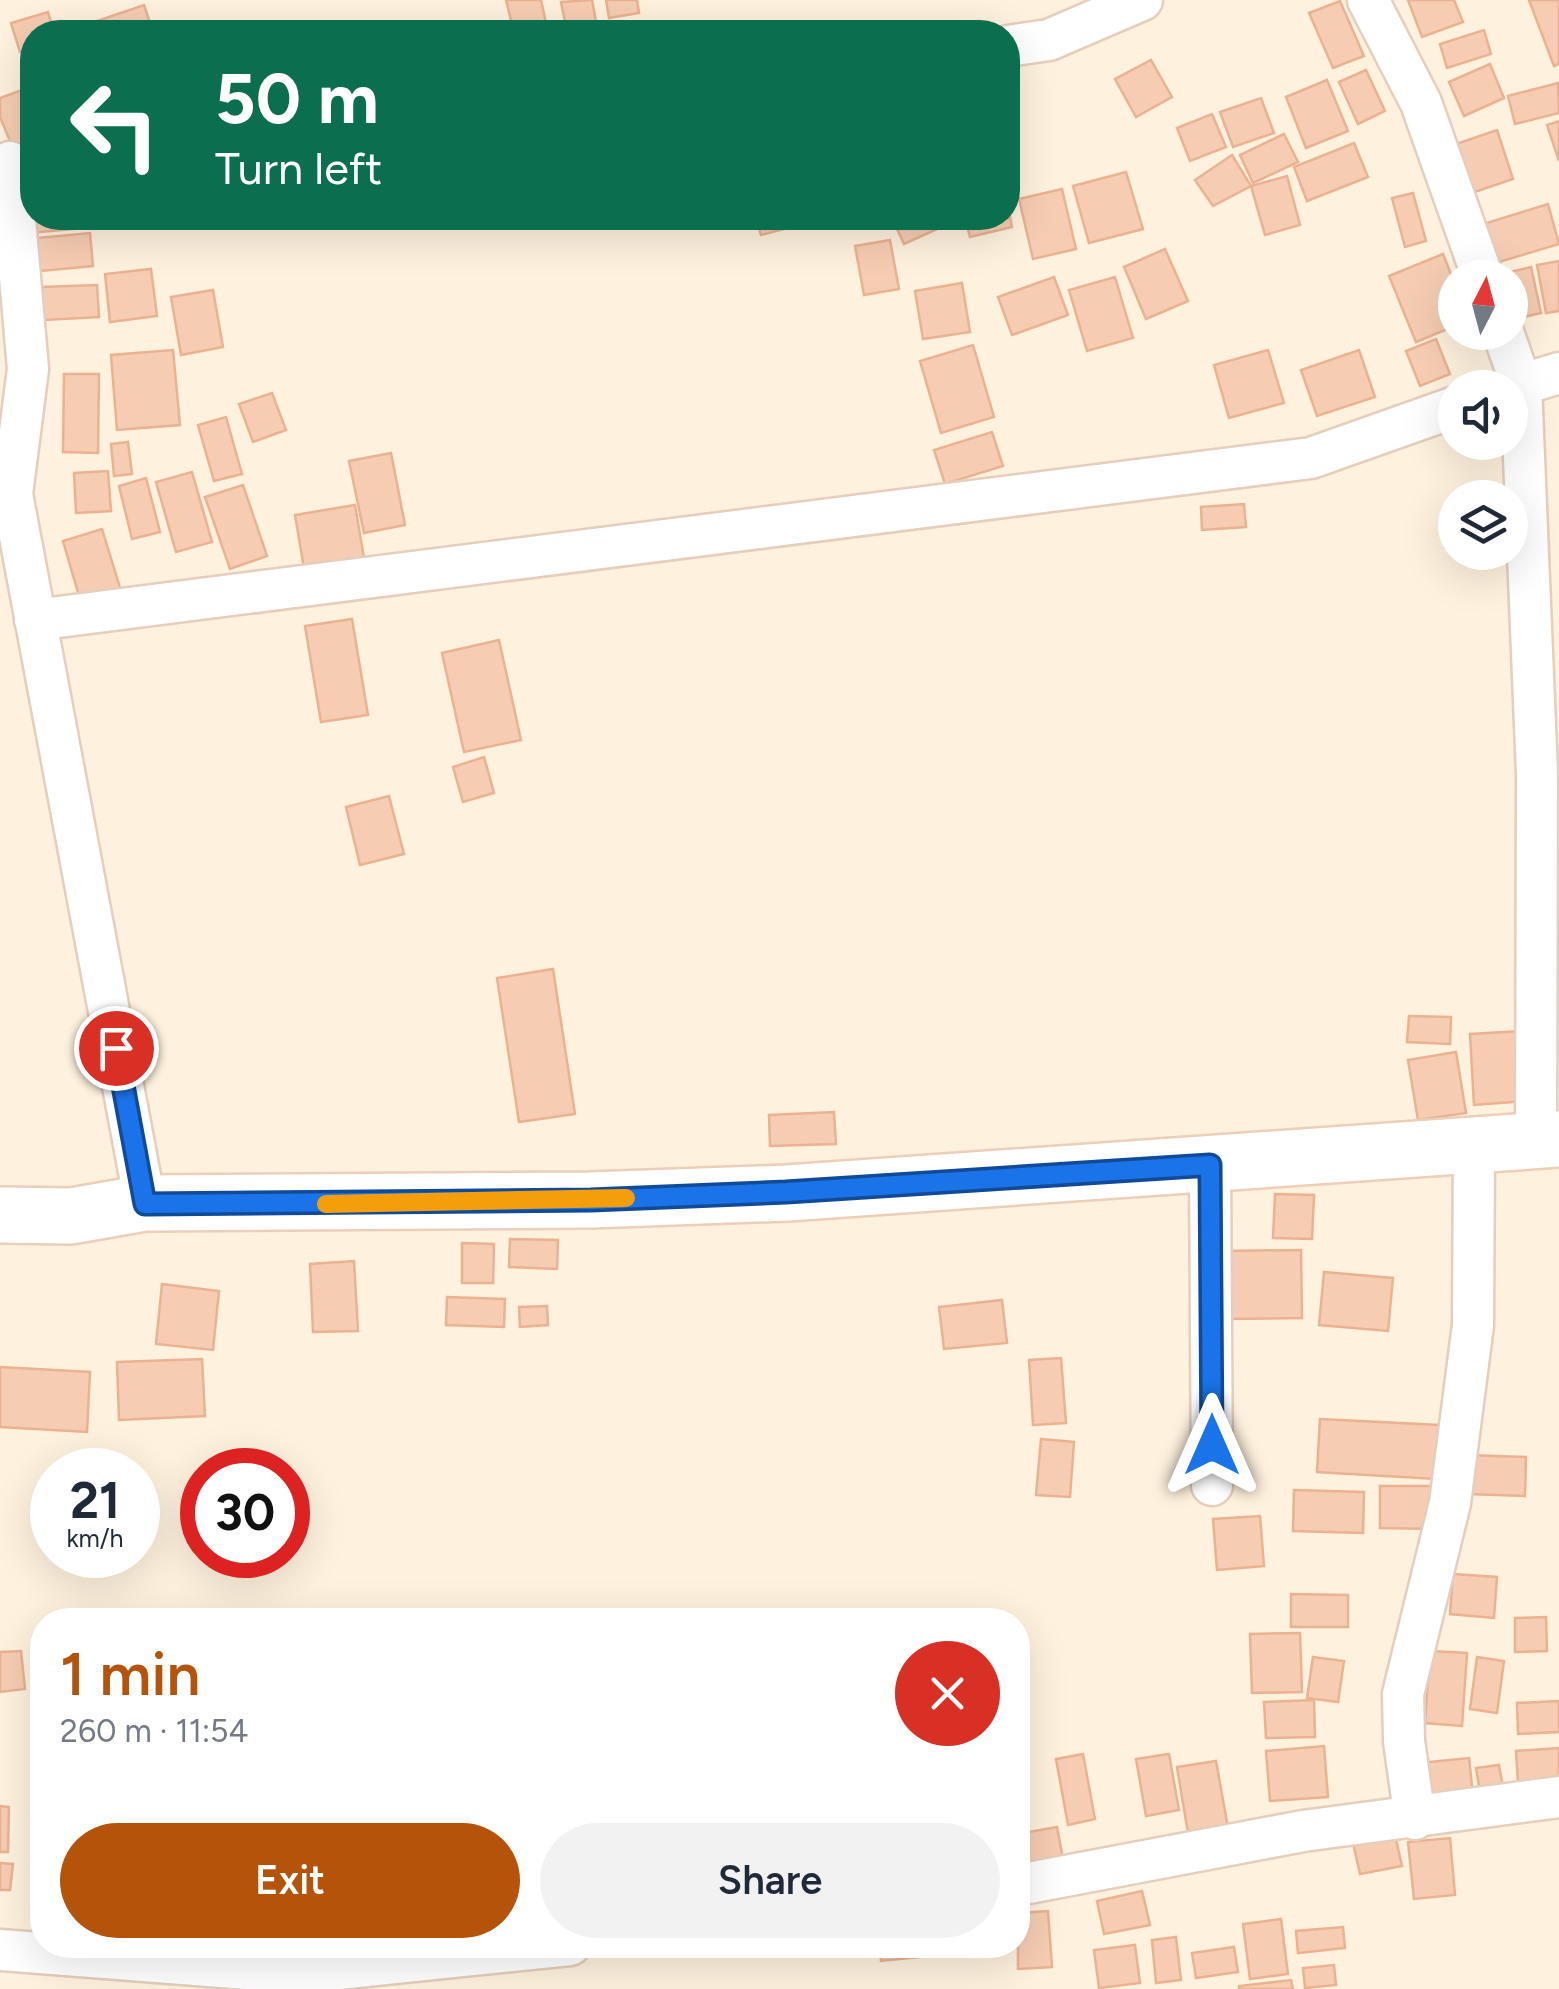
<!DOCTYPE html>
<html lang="en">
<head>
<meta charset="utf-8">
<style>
	body { margin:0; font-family:Figtree,sans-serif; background:#f2f2f3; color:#1f2937; height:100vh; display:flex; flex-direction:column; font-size:38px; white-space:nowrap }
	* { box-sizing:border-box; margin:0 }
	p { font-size:32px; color:#747a83 }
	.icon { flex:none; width:55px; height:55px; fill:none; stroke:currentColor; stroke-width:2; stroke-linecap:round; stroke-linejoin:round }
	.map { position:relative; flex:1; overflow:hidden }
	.drawer { position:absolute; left:30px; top:1608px; width:1000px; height:350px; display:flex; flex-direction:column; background:#fff; border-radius:40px; box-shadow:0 10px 40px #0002 }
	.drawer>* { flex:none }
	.guide { position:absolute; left:20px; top:20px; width:1000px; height:210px; border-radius:40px; box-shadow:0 10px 40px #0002; background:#0b6e4f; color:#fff; overflow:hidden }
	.needle { width:65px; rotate:6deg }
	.tools { position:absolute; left:1438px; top:260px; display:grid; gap:20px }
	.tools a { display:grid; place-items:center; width:90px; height:90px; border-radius:50%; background:#fff; box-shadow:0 10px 40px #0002; font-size:50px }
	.speed { position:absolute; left:30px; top:1448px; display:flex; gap:20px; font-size:50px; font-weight:700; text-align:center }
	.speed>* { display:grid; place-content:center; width:130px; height:130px; border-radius:50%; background:#fff; box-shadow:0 10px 40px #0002; line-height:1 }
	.speed small { font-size:25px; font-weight:400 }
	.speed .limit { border:15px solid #d22; background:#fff; color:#111 }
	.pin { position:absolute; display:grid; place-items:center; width:85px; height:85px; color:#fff; margin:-42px; border:5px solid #fff; border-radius:50%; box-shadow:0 2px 10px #0007 }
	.me { position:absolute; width:110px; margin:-55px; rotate:0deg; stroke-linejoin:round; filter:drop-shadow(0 0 8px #0008) }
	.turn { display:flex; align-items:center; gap:35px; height:210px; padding:0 30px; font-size:45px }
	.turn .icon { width:130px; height:130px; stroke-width:2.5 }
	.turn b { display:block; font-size:70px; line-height:85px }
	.round { display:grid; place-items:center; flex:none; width:105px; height:105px; border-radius:52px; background:#f2f2f3 }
	.head { display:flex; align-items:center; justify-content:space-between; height:170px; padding:0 30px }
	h1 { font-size:60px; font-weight:600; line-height:75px; color:#b45309 }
	.cta { display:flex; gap:20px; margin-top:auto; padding:20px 30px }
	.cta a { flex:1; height:115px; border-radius:60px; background:#b45309; color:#fff; font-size:40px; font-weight:600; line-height:115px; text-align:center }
	.cta a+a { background:#f2f2f3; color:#1f2937 }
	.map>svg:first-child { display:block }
</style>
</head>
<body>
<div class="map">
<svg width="1559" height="1989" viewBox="0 0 1559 1989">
	<rect width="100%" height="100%" fill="#fef1dd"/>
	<!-- building -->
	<g fill="#f6cdb2" stroke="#ebb291" stroke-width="2.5">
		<polygon points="506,0 541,0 548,32 514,32"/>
		<polygon points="592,0 598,32 567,32 561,2"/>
		<polygon points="606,0 637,0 639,13 609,18"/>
		<polygon points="1408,0 1454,0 1463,22 1422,37"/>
		<polygon points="1529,0 1559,0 1559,64 1554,66"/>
		<polygon points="1340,1 1364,56 1333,68 1309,13"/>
		<polygon points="144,5 153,32 94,32 91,23"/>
		<polygon points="48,12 54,32 32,32 32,49 20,52 11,23"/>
		<polygon points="1484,30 1491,54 1447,68 1440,44"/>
		<polygon points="1151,60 1172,97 1136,117 1115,79"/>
		<polygon points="1490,64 1504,98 1464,116 1449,82"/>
		<polygon points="1366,70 1385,111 1358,124 1339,82"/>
		<polygon points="1327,80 1348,131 1306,148 1286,97"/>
		<polygon points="1558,83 1559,113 1515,124 1508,96"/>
		<polygon points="30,87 32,144 14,151 0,117 0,98"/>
		<polygon points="1261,98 1274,133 1233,147 1220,112"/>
		<polygon points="1212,114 1226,147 1190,161 1177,128"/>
		<polygon points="1559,121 1559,161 1547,125"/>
		<polygon points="1497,130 1513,179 1472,193 1456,144"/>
		<polygon points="1284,134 1298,162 1253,183 1240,155"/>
		<polygon points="1354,143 1368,177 1307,201 1294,167"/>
		<polygon points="1232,155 1251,186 1213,206 1195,180"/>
		<polygon points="1126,172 1143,229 1089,243 1073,186"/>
		<polygon points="26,174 32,174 32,218 115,218 116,225 31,233"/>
		<polygon points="1287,176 1300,225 1265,235 1251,186"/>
		<polygon points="1062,189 1076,249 1033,259 1019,199"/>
		<polygon points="1413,193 1426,241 1405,247 1392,198"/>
		<polygon points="1548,204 1559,244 1489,265 1477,226"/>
		<polygon points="1008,206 1012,227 970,237 965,218 1008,218"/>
		<polygon points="756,218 797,218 799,225 761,235"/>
		<polygon points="892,218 940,218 944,226 904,244"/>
		<polygon points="90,233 93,266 30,272 27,239"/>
		<polygon points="890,240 899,289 864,295 855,246"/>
		<polygon points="1165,249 1188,301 1146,319 1124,267"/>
		<polygon points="1443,254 1455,284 1455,326 1416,342 1389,276"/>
		<polygon points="1559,261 1559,311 1546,313 1537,265"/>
		<polygon points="1531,267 1541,313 1519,318 1510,272"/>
		<polygon points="151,269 157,316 110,322 105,274"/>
		<polygon points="1054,277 1068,315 1012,335 998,297"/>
		<polygon points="1115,277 1133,338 1087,351 1069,290"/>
		<polygon points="962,283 970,332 923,339 915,291"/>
		<polygon points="97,285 99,317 44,320 42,287"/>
		<polygon points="213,290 223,347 181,355 171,297"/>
		<polygon points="1436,339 1450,374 1420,386 1406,351"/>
		<polygon points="973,345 994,417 941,433 920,361"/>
		<polygon points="173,350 180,425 117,430 111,355"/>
		<polygon points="1268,350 1284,403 1229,418 1214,365"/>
		<polygon points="1359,350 1375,397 1317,416 1301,370"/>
		<polygon points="64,374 99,374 98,453 63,452"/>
		<polygon points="272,393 286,430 253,442 239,404"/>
		<polygon points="226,417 242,474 214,481 198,425"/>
		<polygon points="992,432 1003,466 945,484 934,450"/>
		<polygon points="128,442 132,474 114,476 111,444"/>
		<polygon points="391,453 405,525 364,533 349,461"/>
		<polygon points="108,471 111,511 76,513 74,473"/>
		<polygon points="192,472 212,542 176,552 156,482"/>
		<polygon points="146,478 160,532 132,539 119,486"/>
		<polygon points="243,485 267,556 230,569 205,497"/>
		<polygon points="1244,504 1246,527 1202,530 1201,507"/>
		<polygon points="355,505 365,564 305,574 295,515"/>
		<polygon points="102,529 121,591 81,603 63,541"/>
		<polygon points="352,619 368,715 321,722 305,626"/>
		<polygon points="499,640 521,740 464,752 442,653"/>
		<polygon points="484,757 494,793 463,802 453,767"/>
		<polygon points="389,796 404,854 360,865 346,807"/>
		<polygon points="553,969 575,1114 519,1122 497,978"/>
		<polygon points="1409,1016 1451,1017 1450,1044 1407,1042"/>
		<polygon points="1521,1031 1526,1101 1474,1105 1470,1034"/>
		<polygon points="1456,1052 1466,1113 1418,1120 1408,1060"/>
		<polygon points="834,1112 836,1144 770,1146 769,1115"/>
		<polygon points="1275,1194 1314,1195 1312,1239 1273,1238"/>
		<polygon points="510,1239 558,1240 557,1269 509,1267"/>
		<polygon points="462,1243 494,1244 493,1283 462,1283"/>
		<polygon points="1301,1250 1302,1318 1223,1319 1222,1251"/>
		<polygon points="354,1261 358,1331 313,1332 310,1264"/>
		<polygon points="1324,1272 1393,1278 1388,1331 1319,1325"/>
		<polygon points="162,1284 219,1291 213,1350 156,1344"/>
		<polygon points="447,1297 505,1299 504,1327 446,1325"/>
		<polygon points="1002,1300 1007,1343 944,1349 939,1307"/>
		<polygon points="547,1306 548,1325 520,1327 519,1307"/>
		<polygon points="1061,1358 1066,1423 1033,1425 1029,1360"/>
		<polygon points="202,1359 205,1416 119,1420 117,1362"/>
		<polygon points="0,1367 90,1372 87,1432 0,1427"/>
		<polygon points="1320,1419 1439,1425 1436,1479 1317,1472"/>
		<polygon points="1041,1439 1074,1442 1070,1497 1036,1495"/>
		<polygon points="1467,1455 1526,1457 1525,1496 1466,1494"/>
		<polygon points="1380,1486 1434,1486 1434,1529 1380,1528"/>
		<polygon points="1294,1490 1364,1492 1363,1533 1293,1531"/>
		<polygon points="1260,1516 1264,1566 1217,1570 1213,1519"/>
		<polygon points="1453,1574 1497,1577 1494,1618 1450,1614"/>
		<polygon points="1291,1594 1348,1595 1348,1627 1291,1627"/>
		<polygon points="1546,1617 1547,1651 1515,1652 1515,1618"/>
		<polygon points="1300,1633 1302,1692 1252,1693 1250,1634"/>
		<polygon points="21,1651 25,1689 0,1692 0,1652"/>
		<polygon points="1430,1651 1467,1653 1462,1726 1425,1723"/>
		<polygon points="1313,1657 1344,1661 1338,1702 1307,1698"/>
		<polygon points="1477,1657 1504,1661 1497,1713 1470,1709"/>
		<polygon points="1314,1700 1315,1737 1266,1738 1264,1702"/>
		<polygon points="1559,1701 1559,1732 1518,1734 1517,1703"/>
		<polygon points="1324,1746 1328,1797 1270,1801 1266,1751"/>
		<polygon points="1559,1748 1559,1795 1519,1798 1516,1751"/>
		<polygon points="1083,1754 1095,1819 1068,1825 1056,1759"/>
		<polygon points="1169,1754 1179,1810 1146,1816 1136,1759"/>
		<polygon points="1469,1758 1474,1805 1424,1811 1418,1763"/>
		<polygon points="1216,1761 1230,1839 1190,1845 1177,1767"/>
		<polygon points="1499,1765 1505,1799 1482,1803 1476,1768"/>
		<polygon points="0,1806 9,1807 8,1852 0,1852"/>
		<polygon points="1057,1827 1065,1870 1024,1877 1018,1834"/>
		<polygon points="1395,1835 1402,1866 1360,1874 1353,1843"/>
		<polygon points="1450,1838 1455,1895 1414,1899 1408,1842"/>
		<polygon points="0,1863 13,1864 10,1890 0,1890"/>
		<polygon points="1142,1891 1150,1925 1104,1934 1097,1901"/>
		<polygon points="1048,1911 1052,1967 1018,1969 1018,1913"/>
		<polygon points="1281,1919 1288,1974 1250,1979 1243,1924"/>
		<polygon points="1343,1927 1345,1948 1298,1953 1296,1931"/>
		<polygon points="1176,1937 1181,1980 1156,1983 1152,1940"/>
		<polygon points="880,1945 920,1945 921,1957 881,1961"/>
		<polygon points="1135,1945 1140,1983 1099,1988 1094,1950"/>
		<polygon points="1234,1947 1238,1972 1196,1978 1192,1953"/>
		<polygon points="1334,1965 1336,1985 1305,1988 1303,1968"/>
		<polygon points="1291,1980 1293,1989 1239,1989 1239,1986"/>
	</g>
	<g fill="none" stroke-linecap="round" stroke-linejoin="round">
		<!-- street casing -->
		<g stroke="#e5cebc" stroke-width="45">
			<g id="street">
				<polyline points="1368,0 1421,103 1483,278"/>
				<polyline points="1008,46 1049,40 1142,0"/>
				<polyline points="10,162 28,369 12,494 145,1203"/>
				<polyline points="1503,332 1521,384 1537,774 1536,1140"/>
				<polyline points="1510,388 1559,373"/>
				<polyline points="35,620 1311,458 1455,407"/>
				<polyline points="1210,1165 1212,1485"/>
				<polyline points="1415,1819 1404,1741 1403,1694 1450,1503 1473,1325 1474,1147"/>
				<polyline points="1018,1885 1303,1831 1559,1797"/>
				<polyline points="0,1950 299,1973 570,1945"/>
			</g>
		</g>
		<!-- secondary casing -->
		<g stroke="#ebcfb8" stroke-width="60">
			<polyline id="secondary" points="0,1215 71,1216 145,1203 591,1200 787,1193 1559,1139"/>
		</g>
		<!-- street -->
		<use href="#street" stroke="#fff" stroke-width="40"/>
		<!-- secondary -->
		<use href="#secondary" stroke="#fff" stroke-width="55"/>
	</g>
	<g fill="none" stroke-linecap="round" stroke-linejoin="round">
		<!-- route casing -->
		<g stroke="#114b97" stroke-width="25">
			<polyline id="route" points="116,1048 145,1204 591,1200 786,1192 1210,1165 1212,1445"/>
		</g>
		<!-- route -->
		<use href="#route" stroke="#1a73e8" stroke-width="18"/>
		<!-- slow -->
		<polyline stroke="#f59e0b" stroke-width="18" points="326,1204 626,1198"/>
	</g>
</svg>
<div class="tools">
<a><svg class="needle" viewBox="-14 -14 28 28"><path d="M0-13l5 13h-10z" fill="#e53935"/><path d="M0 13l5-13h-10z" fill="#747a83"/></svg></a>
<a><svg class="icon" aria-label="sound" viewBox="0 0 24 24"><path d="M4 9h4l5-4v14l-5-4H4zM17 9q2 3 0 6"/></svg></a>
<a><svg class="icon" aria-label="layers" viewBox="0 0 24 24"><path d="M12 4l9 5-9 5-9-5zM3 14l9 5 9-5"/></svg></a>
</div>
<div class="speed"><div>21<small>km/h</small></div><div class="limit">30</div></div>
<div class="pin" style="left:116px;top:1048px;background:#d93025"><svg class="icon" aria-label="arrive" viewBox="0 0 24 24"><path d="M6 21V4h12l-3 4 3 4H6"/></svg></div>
<svg class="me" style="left:1212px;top:1445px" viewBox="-20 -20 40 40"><path d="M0-17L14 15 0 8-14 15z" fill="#1a73e8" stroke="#fff" stroke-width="4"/></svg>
<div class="guide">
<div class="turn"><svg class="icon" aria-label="left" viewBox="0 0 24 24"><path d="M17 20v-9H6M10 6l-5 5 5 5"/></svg><div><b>50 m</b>Turn left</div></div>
</div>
<section class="drawer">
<div class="head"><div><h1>1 min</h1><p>260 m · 11:54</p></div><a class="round" style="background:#d93025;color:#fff"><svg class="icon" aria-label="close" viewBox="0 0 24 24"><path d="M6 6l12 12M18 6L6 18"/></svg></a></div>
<div class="cta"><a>Exit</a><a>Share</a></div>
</section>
</div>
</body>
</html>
